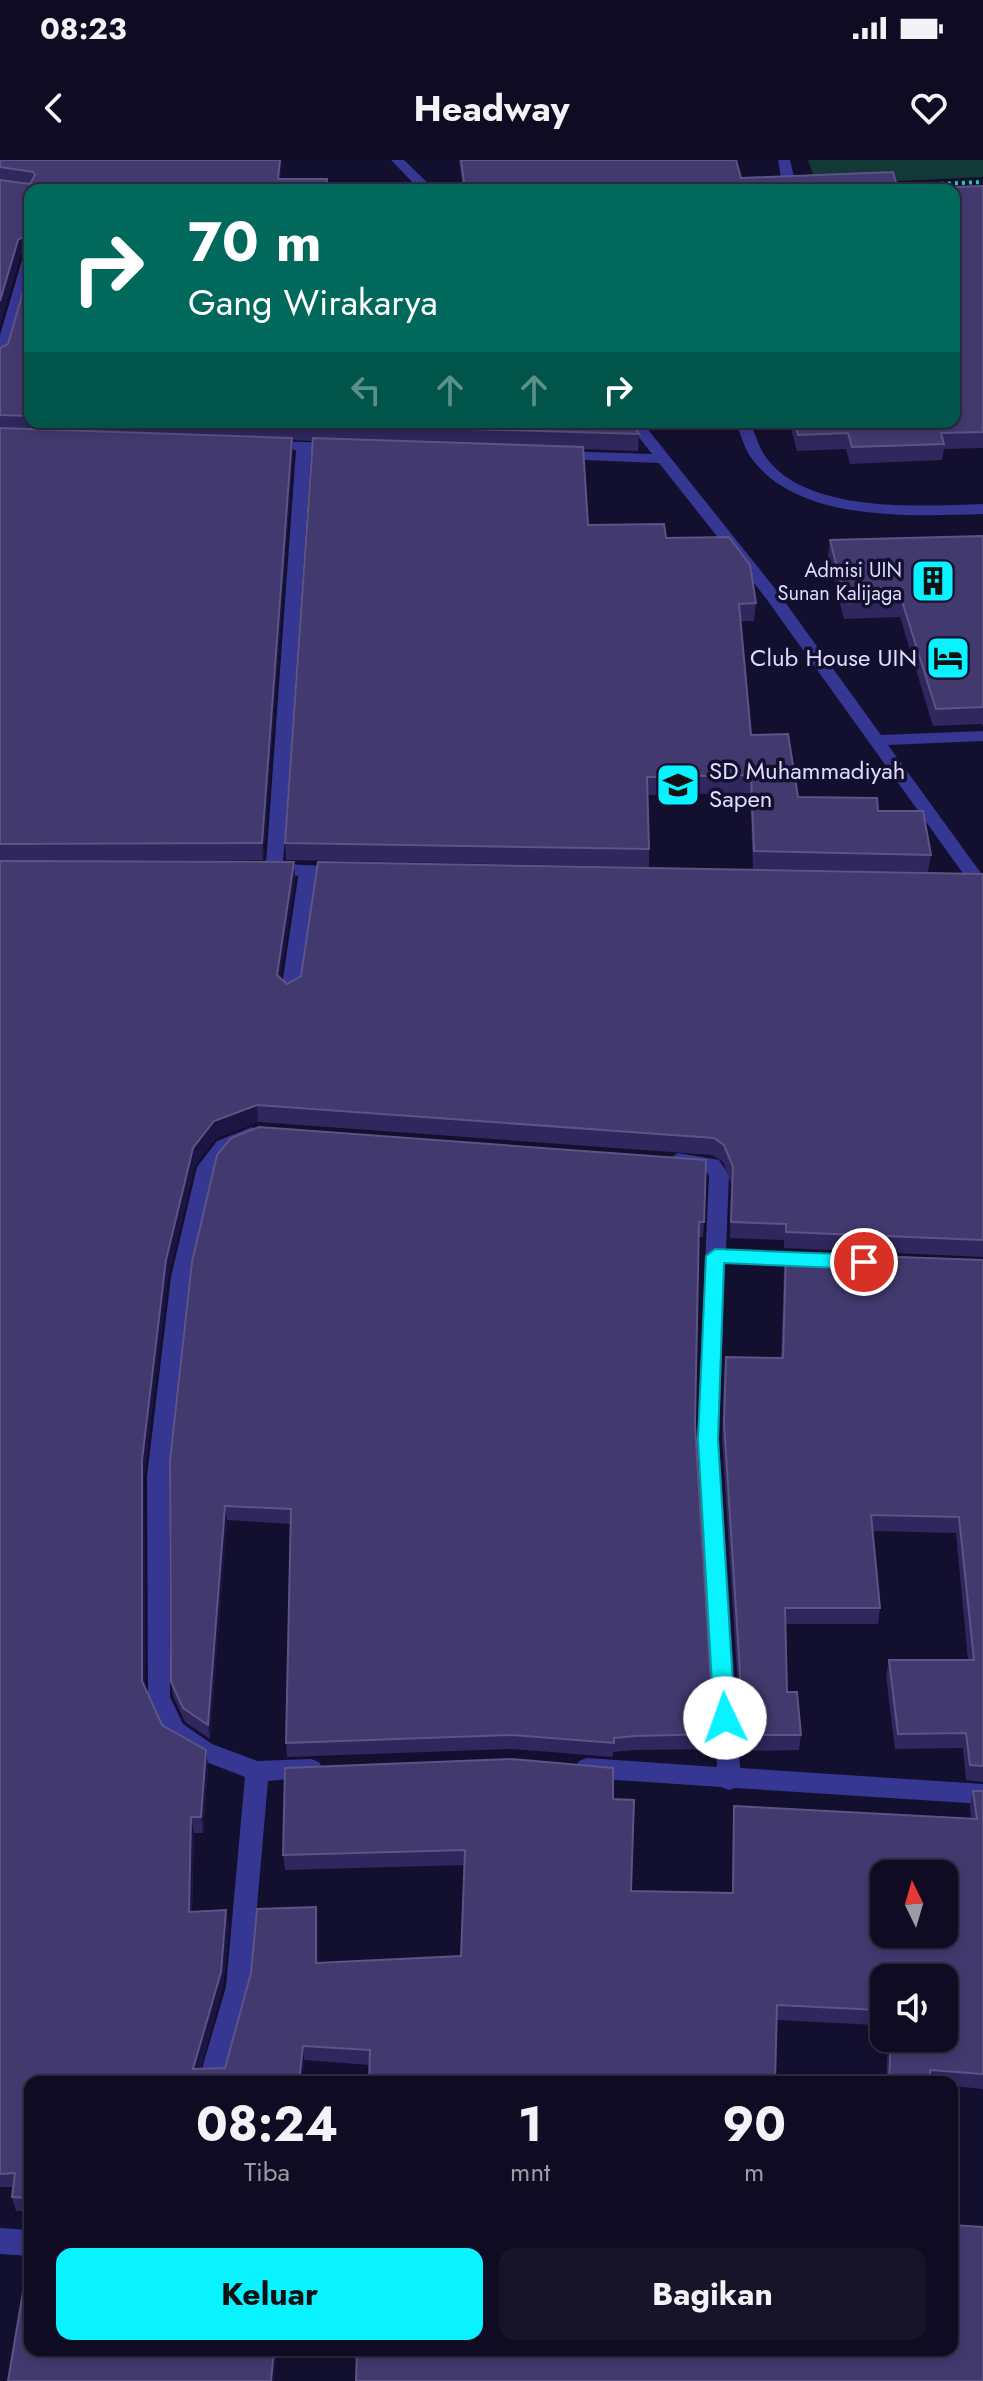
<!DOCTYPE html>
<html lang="id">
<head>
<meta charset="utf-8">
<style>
	body { margin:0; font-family:Jost,sans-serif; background:#17142a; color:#f1f3f6; height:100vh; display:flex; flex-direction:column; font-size:30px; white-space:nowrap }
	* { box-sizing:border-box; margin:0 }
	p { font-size:26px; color:#9b9ba5 }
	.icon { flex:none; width:44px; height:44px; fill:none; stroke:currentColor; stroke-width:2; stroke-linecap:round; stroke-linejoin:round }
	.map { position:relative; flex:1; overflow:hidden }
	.side { position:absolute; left:24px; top:1916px; width:934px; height:280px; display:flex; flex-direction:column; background:#0e0b22; border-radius:16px; box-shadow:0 4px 12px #0003,0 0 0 2px #2e2b40 }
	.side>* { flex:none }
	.guide { position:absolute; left:24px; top:24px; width:936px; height:244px; border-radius:16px; box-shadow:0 4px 12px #0003,0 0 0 2px #2e2b40; background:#00695c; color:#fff; overflow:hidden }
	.needle { width:52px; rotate:355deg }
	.fabs { position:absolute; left:870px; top:1700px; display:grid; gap:16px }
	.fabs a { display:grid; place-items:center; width:88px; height:88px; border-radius:16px; background:#0e0b22; box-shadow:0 4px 12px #0003,0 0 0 2px #2e2b40; font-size:40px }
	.pin { position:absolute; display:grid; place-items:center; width:68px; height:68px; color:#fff; margin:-34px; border:4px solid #fff; border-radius:50%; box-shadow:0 2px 8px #0007 }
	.me { position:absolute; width:88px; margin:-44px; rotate:357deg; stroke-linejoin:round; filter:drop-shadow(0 0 6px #0008) }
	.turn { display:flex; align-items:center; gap:28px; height:168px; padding:0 32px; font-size:36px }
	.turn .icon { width:104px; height:104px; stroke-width:2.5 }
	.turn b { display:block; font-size:56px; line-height:68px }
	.lanes { display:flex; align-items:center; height:76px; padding:0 32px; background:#0003; justify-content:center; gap:40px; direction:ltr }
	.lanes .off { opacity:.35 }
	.eta { display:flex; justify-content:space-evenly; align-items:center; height:136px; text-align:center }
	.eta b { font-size:48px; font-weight:700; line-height:56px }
	.button { display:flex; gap:16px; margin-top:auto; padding:16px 32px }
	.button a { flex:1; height:92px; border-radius:16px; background:#09f2ff; color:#111; font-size:32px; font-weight:700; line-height:92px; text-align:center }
	.button a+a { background:#17142a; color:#f1f3f6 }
	.status { display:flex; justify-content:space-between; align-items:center; height:56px; padding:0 40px; background:#0e0b22; direction:ltr }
	.status svg { height:22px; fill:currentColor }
	header { display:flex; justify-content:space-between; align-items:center; height:104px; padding:0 32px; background:#0e0b22; font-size:36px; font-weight:700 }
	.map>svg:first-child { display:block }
</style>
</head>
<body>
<div class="status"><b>08:23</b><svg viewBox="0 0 49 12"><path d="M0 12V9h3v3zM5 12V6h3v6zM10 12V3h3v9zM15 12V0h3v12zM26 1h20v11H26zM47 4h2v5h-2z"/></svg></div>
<header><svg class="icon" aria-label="back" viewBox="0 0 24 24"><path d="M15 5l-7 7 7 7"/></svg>Headway<svg class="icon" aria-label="heart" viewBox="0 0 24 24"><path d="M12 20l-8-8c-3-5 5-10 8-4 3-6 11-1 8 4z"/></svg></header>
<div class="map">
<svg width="983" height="2221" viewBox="0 0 983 2221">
	<rect width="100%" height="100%" fill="#130f2e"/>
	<!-- green -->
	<polygon fill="#123936" points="808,0 983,0 983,17 817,25"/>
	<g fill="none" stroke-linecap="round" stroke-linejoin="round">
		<!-- path -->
		<polyline stroke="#25cbb9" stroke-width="4" stroke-dasharray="3 4" stroke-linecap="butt" points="892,26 983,22"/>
		<!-- lane -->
		<g fill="#363792" fill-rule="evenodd">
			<polygon points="778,0 790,0 797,30 783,30"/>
			<path d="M736,262h14c4,9 7,20 12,29 37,64 158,55 221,53v10c-71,2 -187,9 -233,-58 -6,-9 -10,-23 -14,-34z"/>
			<polygon points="308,705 317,711 299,832 290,838 281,832 299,711"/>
		</g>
		<!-- street -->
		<g fill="#363792" fill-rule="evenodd">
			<polygon points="391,0 404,0 435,30 420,30"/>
			<polygon points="30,93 30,120 7,199 0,203 0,175 23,97"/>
			<polygon points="627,262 642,262 777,431 881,575 983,571 983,581 888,585 983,716 983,726 972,726 765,437 659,303 560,299 553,295 560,291 652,294"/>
			<polygon points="268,281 340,283 347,287 340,291 311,291 283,704 349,707 352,711 343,717 267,715 258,709 266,704 296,290 263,288 261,285"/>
			<polygon points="252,967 262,974 259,979 231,991 216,1009 191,1117 169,1316 170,1537 183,1564 212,1584 257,1601 311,1599 319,1602 323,1609 319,1616 268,1621 250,1827 224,1922 198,1922 226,1827 245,1617 196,1598 166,1578 148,1537 147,1316 171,1117 197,1007 217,981"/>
			<polygon points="678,993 719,1000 729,1015 726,1089 811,1093 821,1100 811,1107 725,1104 719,1279 740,1608 983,1624 983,1644 735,1628 729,1630 721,1627 587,1618 579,1615 575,1608 579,1601 587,1598 717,1607 697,1279 709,1016 706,1011 671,1005 668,1000"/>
			<polygon points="0,2068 30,2070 30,2096 0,2094"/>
		</g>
	</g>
	<!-- wall -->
	<g fill="#2f275d" fill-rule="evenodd">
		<polygon points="0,0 282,0 280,19 30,90 20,96 0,164"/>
		<polygon points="459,0 736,0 741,18 898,29 983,26 983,288 944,289 942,300 850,304 846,289 797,291 789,262 954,262 954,30 463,30"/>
		<polygon points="30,108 30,262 631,262 639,274 638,291 583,289 588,365 666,378 756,443 754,461 741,461 751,575 798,637 878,651 931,695 928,712 753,709 750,633 648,635 649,689 649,707 286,700 285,683 313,281 292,280 293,294 263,700 0,701 0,188 8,184"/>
		<polygon points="983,376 983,566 981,564 933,566 900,457 844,459 828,396 830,380"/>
		<path d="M0,701l294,1 1,16 -15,100 7,6 696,-110v383l-199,-9v-8l-54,-2 1,-54 -8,-22 -11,-7 -454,-33 -42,16 -21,27 -27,112 -24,199 1,211 17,38 44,25 2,16 -5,67h-9l-2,79 37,13 -6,61 -23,83 25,-1 91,-161 2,56 143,-7 4,-91 -180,5 -2,-15 330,-56 18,92 101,2 1,-72 1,-15 237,12 -1,-12 3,-15h10v298l-31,-3v-4h-66l2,-39 -13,-1v-17l-98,-5 -408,45 -65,-5 -2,22h-272v129h-14l-4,-14 1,-10h-13zM884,1818l60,60h-60z"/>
		<polygon points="704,1062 703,1077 699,1077 695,1264 714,1574 713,1589 635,1590 613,1592 613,1597 512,1589 287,1597 286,1583 290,1364 227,1360 210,1579 185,1562 173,1536 171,1522 192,1102"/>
		<polygon points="786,1093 983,1100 983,1622 966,1620 963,1588 895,1589 886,1516 889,1500 968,1500 956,1373 872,1371 880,1448 878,1464 786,1464 787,1532 801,1575 799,1590 742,1591 722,1279 724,1213 726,1197 781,1198 784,1109"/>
	</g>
	<!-- shaded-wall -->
	<g fill="#1c1543">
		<polygon points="280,0 282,0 279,30 278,19"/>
		<polygon points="28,74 30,90 20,96 0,164 0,141 18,80"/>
		<polygon points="292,278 293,294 263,700 262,683"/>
		<polygon points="294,702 295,718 278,832 277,815"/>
		<polygon points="257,945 258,962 216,978 195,1005 168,1117 144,1316 145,1537 142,1521 142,1300 166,1100 193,988 214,961"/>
		<polygon points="225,1346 227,1360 210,1579 208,1565"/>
		<polygon points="206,1590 208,1606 203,1673 201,1657"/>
		<polygon points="191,1657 194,1673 191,1767 189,1752"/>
		<polygon points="316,1747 318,1762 318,1818 316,1803"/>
		<polygon points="226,1750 229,1765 223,1826 196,1922 193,1909"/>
		<polygon points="303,1886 304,1900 302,1922 299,1922"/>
		<polygon points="274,2190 277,2190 274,2221 271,2221"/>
	</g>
	<!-- building -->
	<g fill="#423a6f" stroke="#5b5485" stroke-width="2" fill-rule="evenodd">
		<polygon points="0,0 280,0 278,19 327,19 326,30 30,30 30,94 28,74 18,80 0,141 0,20 30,24 35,15 33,12 0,7"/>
		<polygon points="461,0 736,0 741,18 893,12 898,29 983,26 983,272 941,273 944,284 852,287 848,273 798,275 795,262 954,262 954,30 465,30"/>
		<polygon points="30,108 30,256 0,255 0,188 8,184"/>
		<polygon points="237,262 631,262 639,274"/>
		<polygon points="0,268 292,278 262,683 0,684"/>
		<polygon points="313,278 583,287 588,365 664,364 666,378 729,377 750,405 756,443 739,444 751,575 788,574 798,637 877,638 878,651 923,651 931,695 754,691 751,615 647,617 649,689 285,683"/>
		<polygon points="983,376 983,547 936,549 902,441 846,443 830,380"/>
		<path d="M0,701l294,1 -17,113 10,9 14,-8 17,-114 665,12v366l-197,-8v-8l-55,-2 2,-55 -9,-22 -10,-7 -457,-33 -43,16 -21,27 -27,112 -24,200v221l20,44 44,25 -5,67h-10l-2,95 37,-2 -5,62 -28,97 32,-1 26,-95 6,-64 59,-2v56l145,-7 4,-106 -182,5 2,-87 227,-9 101,9v31l21,1 -3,91 102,2 1,-87 243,13 -4,-28h10v283l-53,-4v12h-41l2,-44h53v-60h-60v50l-6,-1v-17l-101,-5 -2,77h-406l1,-32 -67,-4 -4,36h-269v116l-18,-1 3,-24 -15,1zM884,1714h60v60h-60z"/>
		<polygon points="259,967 706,1000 704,1062 699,1062 695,1264 714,1574 636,1576 614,1578 614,1583 512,1575 286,1583 291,1349 225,1346 208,1565 183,1548 171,1522 170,1301 192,1102 217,995 231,978"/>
		<polygon points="786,1093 983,1100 983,1606 970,1605 966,1573 898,1574 889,1500 974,1500 959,1357 871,1355 880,1448 785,1448 787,1532 797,1532 801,1575 744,1575 724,1263 726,1197 783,1198"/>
		<polygon points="952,2065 983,2067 983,2221 356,2221 357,2190 952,2190"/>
		<polygon points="30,2090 30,2190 274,2190 271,2221 8,2221"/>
	</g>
	<!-- route -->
	<polygon fill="#09f2ff" stroke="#069da6" stroke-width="2" points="715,1089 864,1095 873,1102 864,1109 724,1103 718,1279 735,1558 725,1567 714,1558 698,1279 706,1096"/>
	<!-- icons -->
	<defs>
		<g id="building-square" transform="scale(2.3)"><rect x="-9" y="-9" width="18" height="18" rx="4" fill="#09f2ff" stroke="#130f2e"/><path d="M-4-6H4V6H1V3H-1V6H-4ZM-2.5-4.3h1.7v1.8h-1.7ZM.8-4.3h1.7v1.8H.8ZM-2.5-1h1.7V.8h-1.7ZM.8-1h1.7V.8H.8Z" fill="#111"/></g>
		<g id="hotel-square" transform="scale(2.3)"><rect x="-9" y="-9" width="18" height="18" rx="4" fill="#09f2ff" stroke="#130f2e"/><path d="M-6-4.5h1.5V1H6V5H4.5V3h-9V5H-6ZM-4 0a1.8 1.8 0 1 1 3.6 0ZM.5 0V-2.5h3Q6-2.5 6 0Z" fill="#111"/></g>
		<g id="school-square" transform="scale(2.3)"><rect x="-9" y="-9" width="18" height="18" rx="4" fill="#09f2ff" stroke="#130f2e"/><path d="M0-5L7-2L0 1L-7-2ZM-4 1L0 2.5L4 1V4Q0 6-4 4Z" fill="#111"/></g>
	</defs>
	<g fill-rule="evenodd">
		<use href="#building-square" x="933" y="421"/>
		<use href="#hotel-square" x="948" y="498"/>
		<use href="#school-square" x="678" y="625"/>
	</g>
	<g text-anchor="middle" stroke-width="7" stroke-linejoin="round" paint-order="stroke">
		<!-- far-poi labels -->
		<g font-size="20" fill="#dfddff" stroke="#130f2e" text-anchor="end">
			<text x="902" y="417">Admisi UIN<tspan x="902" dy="23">Sunan Kalijaga</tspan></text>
		</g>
		<!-- poi labels -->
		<g font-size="24" fill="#dfddff" stroke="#130f2e" text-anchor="end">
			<text x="917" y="506">Club House UIN</text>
			<text x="709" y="619" text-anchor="start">SD Muhammadiyah<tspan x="709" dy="28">Sapen</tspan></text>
		</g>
	</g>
</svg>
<div class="fabs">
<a><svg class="needle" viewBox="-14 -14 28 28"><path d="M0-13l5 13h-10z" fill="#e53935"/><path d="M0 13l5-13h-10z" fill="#9b9ba5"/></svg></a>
<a><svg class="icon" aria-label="sound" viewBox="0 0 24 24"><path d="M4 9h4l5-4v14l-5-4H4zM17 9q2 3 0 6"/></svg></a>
</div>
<div class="pin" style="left:864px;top:1102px;background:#d93025"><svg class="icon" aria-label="arrive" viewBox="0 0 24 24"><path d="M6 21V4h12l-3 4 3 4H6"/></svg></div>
<svg class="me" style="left:725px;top:1558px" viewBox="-20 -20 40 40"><circle r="19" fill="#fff"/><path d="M0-13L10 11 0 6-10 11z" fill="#09f2ff"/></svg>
<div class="guide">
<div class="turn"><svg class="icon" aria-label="right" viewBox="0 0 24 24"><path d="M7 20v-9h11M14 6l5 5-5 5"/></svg><div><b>70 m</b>Gang Wirakarya</div></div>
<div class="lanes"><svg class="icon off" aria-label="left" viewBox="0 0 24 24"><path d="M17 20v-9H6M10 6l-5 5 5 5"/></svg><svg class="icon off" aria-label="ahead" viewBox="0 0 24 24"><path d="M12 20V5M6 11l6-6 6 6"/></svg><svg class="icon off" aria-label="ahead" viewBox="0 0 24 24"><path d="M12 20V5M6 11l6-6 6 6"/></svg><svg class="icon" aria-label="right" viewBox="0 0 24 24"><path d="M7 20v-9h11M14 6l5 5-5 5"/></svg></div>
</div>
<section class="side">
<div class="eta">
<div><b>08:24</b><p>Tiba</p></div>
<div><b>1</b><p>mnt</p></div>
<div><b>90</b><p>m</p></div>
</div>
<div class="button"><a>Keluar</a><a>Bagikan</a></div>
</section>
</div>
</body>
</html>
